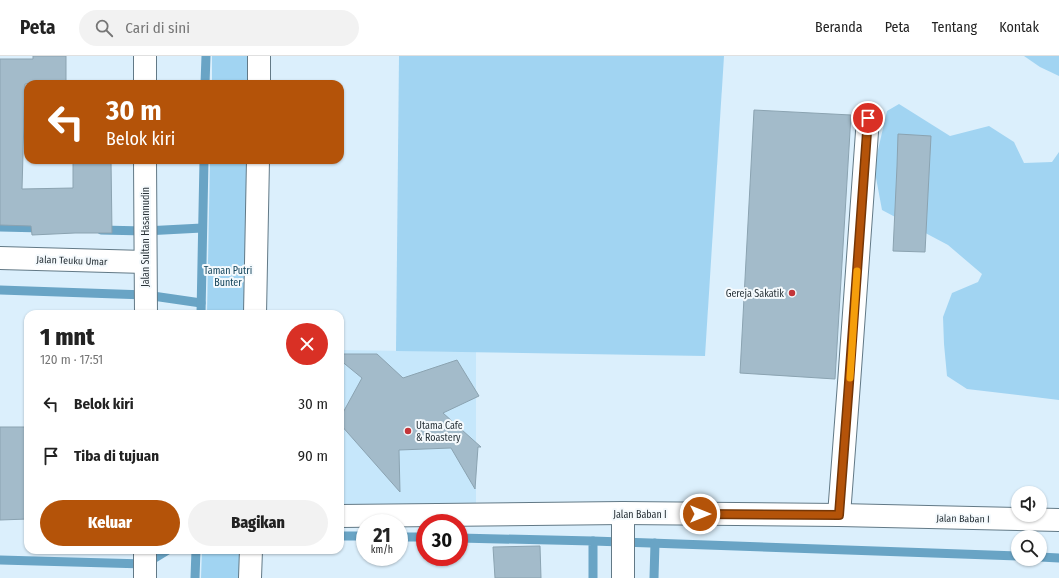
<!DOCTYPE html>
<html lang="id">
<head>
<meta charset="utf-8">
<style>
	body { margin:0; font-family:"Fira Sans Condensed",sans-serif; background:#f2f2f2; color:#222; height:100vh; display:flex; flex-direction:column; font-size:15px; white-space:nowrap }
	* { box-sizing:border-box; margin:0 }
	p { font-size:13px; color:#767676 }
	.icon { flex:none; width:22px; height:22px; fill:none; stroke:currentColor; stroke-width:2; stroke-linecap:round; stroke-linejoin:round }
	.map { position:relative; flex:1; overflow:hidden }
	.side { position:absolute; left:24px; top:254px; width:320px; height:244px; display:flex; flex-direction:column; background:#fff; border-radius:12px; box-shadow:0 1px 3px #0004 }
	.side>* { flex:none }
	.hud { position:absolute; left:24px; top:24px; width:320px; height:84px; border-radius:12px; box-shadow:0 1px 3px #0004; background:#b45309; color:#fff; overflow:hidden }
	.fabs { position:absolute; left:1011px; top:430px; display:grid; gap:8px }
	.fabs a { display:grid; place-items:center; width:36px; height:36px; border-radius:50%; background:#fff; box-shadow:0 1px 3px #0004; font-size:20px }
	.speed { position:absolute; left:356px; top:458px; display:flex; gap:8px; font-size:20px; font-weight:700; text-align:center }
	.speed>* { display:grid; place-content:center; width:52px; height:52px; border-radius:50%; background:#fff; box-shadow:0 1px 3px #0004; line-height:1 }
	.speed small { font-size:10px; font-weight:400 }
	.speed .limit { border:6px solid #d22; background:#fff; color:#111 }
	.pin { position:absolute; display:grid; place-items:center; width:34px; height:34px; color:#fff; margin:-17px; border:2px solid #fff; border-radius:50%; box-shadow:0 1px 4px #0007 }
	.me { position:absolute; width:44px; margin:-22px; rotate:90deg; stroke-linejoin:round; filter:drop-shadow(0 0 3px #0008) }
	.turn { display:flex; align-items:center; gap:14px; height:84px; padding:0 16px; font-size:18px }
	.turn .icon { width:52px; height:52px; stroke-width:2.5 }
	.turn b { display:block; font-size:28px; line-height:34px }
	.round { display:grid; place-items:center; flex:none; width:42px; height:42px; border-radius:21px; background:#f2f2f2 }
	.overview { display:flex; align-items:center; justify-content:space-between; height:68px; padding:0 16px }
	h1 { font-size:24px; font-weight:800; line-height:30px }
	.cta { display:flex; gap:8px; margin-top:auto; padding:8px 16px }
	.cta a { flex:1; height:46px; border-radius:24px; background:#b45309; color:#fff; font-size:16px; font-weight:800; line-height:46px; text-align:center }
	.cta a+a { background:#f2f2f2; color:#222 }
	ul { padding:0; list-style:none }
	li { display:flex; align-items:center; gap:12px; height:52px; padding:0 16px }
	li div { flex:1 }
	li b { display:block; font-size:15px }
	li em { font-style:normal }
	header { display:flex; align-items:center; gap:24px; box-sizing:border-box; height:56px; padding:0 20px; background:#fff; border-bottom:1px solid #e0e0e0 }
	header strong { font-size:19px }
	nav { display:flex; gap:22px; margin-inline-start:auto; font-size:14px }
	.search { width:280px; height:36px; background:#f2f2f2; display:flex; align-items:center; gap:10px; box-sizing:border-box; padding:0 14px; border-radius:22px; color:#767676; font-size:15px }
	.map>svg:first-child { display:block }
</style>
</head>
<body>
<header>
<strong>Peta</strong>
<div class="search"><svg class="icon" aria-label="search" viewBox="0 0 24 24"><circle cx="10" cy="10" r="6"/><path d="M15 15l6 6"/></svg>Cari di sini</div>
<nav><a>Beranda</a><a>Peta</a><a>Tentang</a><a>Kontak</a></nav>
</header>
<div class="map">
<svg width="1059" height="522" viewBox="0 0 1059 522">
	<rect width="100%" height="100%" fill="#dbeffc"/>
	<!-- built -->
	<polygon fill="#c6e7fb" points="340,294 476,296 476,454 340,455"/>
	<!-- green -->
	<g fill="#a1d4f2">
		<polygon points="212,0 253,0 252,28 212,28"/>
		<polygon points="399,0 724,0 705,300 396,295"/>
		<polygon points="1024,0 1059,0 1059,20 1040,11"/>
		<polygon points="899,48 950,80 989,70 1014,86 1024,107 1052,106 1059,96 1059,344 967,333 947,320 944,288 943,261 952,237 978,226 982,218 948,189 882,154 874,111 887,55"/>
		<polygon points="210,104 251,104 249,258 207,258"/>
		<polygon points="202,494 244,494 244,522 201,522"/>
	</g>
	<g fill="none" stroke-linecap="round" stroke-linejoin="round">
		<!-- stream -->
		<g stroke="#69a4c5" stroke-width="9">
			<polyline points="205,28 206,0"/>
			<polyline points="0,171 43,172"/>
			<polyline points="101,174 145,175 202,172"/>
			<polyline points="0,234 146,239 201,247"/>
			<polyline points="201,258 204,104"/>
			<polyline points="340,480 365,480"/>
			<polyline points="399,481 425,481"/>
			<polyline points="459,482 593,485 593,522"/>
			<polyline points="593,485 1018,500"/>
			<polyline points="1040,501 1059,502"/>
			<polyline points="0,504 145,508 168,494"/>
			<polyline points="195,522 196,494"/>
			<polyline points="654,522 655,487"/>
		</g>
	</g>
	<!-- building -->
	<g fill="#a3bbca" stroke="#8ba3b1">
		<polygon points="33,0 66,0 66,28 25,28 22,133 73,132 73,104 111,104 112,177 75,177 32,179 31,170 0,169 0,3 33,3"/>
		<polygon points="754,54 851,59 835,323 740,317"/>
		<polygon points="898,78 931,80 925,196 893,195 897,110"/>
		<polygon points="340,298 377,298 403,322 457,304 479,340 443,357 481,391 478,391 475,433 451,392 399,394 400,436 340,368 340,362 362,322 340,304"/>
		<polygon points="0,371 28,371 28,463 0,464"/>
		<polygon points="540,490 541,522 495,522 493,491"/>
	</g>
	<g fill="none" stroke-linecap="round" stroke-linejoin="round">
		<!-- minor casing -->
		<g stroke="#627986" stroke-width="24">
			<g id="minor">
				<polyline points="0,202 145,206"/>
				<polyline points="839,459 849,327 868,62"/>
				<polyline points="340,460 623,457 839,459 1059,464"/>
				<polyline points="623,522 623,457"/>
			</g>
		</g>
		<!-- tertiary casing -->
		<g stroke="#627986" stroke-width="24">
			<g id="tertiary">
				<polyline points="145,28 145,0"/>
				<polyline points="259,28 259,0"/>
				<polyline points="145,104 146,258"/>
				<polyline points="255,258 258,104"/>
				<polyline points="145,522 145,494"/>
				<polyline points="250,522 251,494"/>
			</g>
		</g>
		<!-- minor -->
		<use href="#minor" stroke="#fff" stroke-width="22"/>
		<!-- tertiary -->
		<use href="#tertiary" stroke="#fff" stroke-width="22"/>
	</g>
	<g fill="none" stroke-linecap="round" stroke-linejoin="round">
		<!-- route casing -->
		<g stroke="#753606" stroke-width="10">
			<polyline id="route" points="700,458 839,459 849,327 868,62"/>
		</g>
		<!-- route -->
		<use href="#route" stroke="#b45309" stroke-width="7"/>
		<!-- slow -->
		<polyline stroke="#f59e0b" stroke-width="7" points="850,322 857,215"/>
	</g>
	<!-- markers -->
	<g fill="#c43539" stroke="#f5fafd" stroke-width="1.5">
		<circle cx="792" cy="237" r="4"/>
		<circle cx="408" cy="375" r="4"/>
	</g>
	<g text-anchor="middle" stroke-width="4" stroke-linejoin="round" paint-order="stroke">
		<!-- street labels -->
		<g font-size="10" fill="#283238" stroke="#f5fafd">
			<text transform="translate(145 181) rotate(-90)" y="4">Jalan Sultan Hasannudin</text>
			<text transform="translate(72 204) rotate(2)" y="4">Jalan Teuku Umar</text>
			<text x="640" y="462">Jalan Baban I</text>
			<text transform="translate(963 462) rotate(1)" y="4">Jalan Baban I</text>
		</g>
		<!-- park labels -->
		<g font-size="10" fill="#14455c" stroke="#f5fafd">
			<text x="228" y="218">Taman Putri<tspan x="228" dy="12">Bunter</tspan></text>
		</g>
		<!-- poi labels -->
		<g font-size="10" fill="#283238" stroke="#f5fafd" text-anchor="end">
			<text x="784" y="241">Gereja Sakatik</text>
			<text x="416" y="373" text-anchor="start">Utama Cafe<tspan x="416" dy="12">&amp; Roastery</tspan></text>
		</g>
	</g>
</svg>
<div class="fabs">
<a><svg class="icon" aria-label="sound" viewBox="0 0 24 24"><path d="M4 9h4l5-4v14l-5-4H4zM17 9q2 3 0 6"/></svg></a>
<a><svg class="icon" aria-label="search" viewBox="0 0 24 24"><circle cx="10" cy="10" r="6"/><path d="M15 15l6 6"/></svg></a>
</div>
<div class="speed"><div>21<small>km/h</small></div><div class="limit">30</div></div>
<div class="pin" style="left:868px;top:62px;background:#d93025"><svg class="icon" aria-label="arrive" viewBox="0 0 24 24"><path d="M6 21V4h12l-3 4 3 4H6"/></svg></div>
<svg class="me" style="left:700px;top:458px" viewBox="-20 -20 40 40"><circle r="17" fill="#b45309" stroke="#fff" stroke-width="3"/><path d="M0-11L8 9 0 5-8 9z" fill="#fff"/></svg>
<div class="hud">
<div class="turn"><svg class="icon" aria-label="left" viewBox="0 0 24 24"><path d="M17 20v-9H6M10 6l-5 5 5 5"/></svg><div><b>30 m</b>Belok kiri</div></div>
</div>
<section class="side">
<div class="overview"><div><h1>1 mnt</h1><p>120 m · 17:51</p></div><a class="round" style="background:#d93025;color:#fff"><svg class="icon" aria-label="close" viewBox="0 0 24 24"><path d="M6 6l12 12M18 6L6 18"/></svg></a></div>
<ul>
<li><svg class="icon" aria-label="left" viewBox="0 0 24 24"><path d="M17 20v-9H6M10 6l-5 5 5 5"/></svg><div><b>Belok kiri</b></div><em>30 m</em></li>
<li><svg class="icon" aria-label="arrive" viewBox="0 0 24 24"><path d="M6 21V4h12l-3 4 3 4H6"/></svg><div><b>Tiba di tujuan</b></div><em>90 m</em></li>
</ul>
<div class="cta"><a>Keluar</a><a>Bagikan</a></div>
</section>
</div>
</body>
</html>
